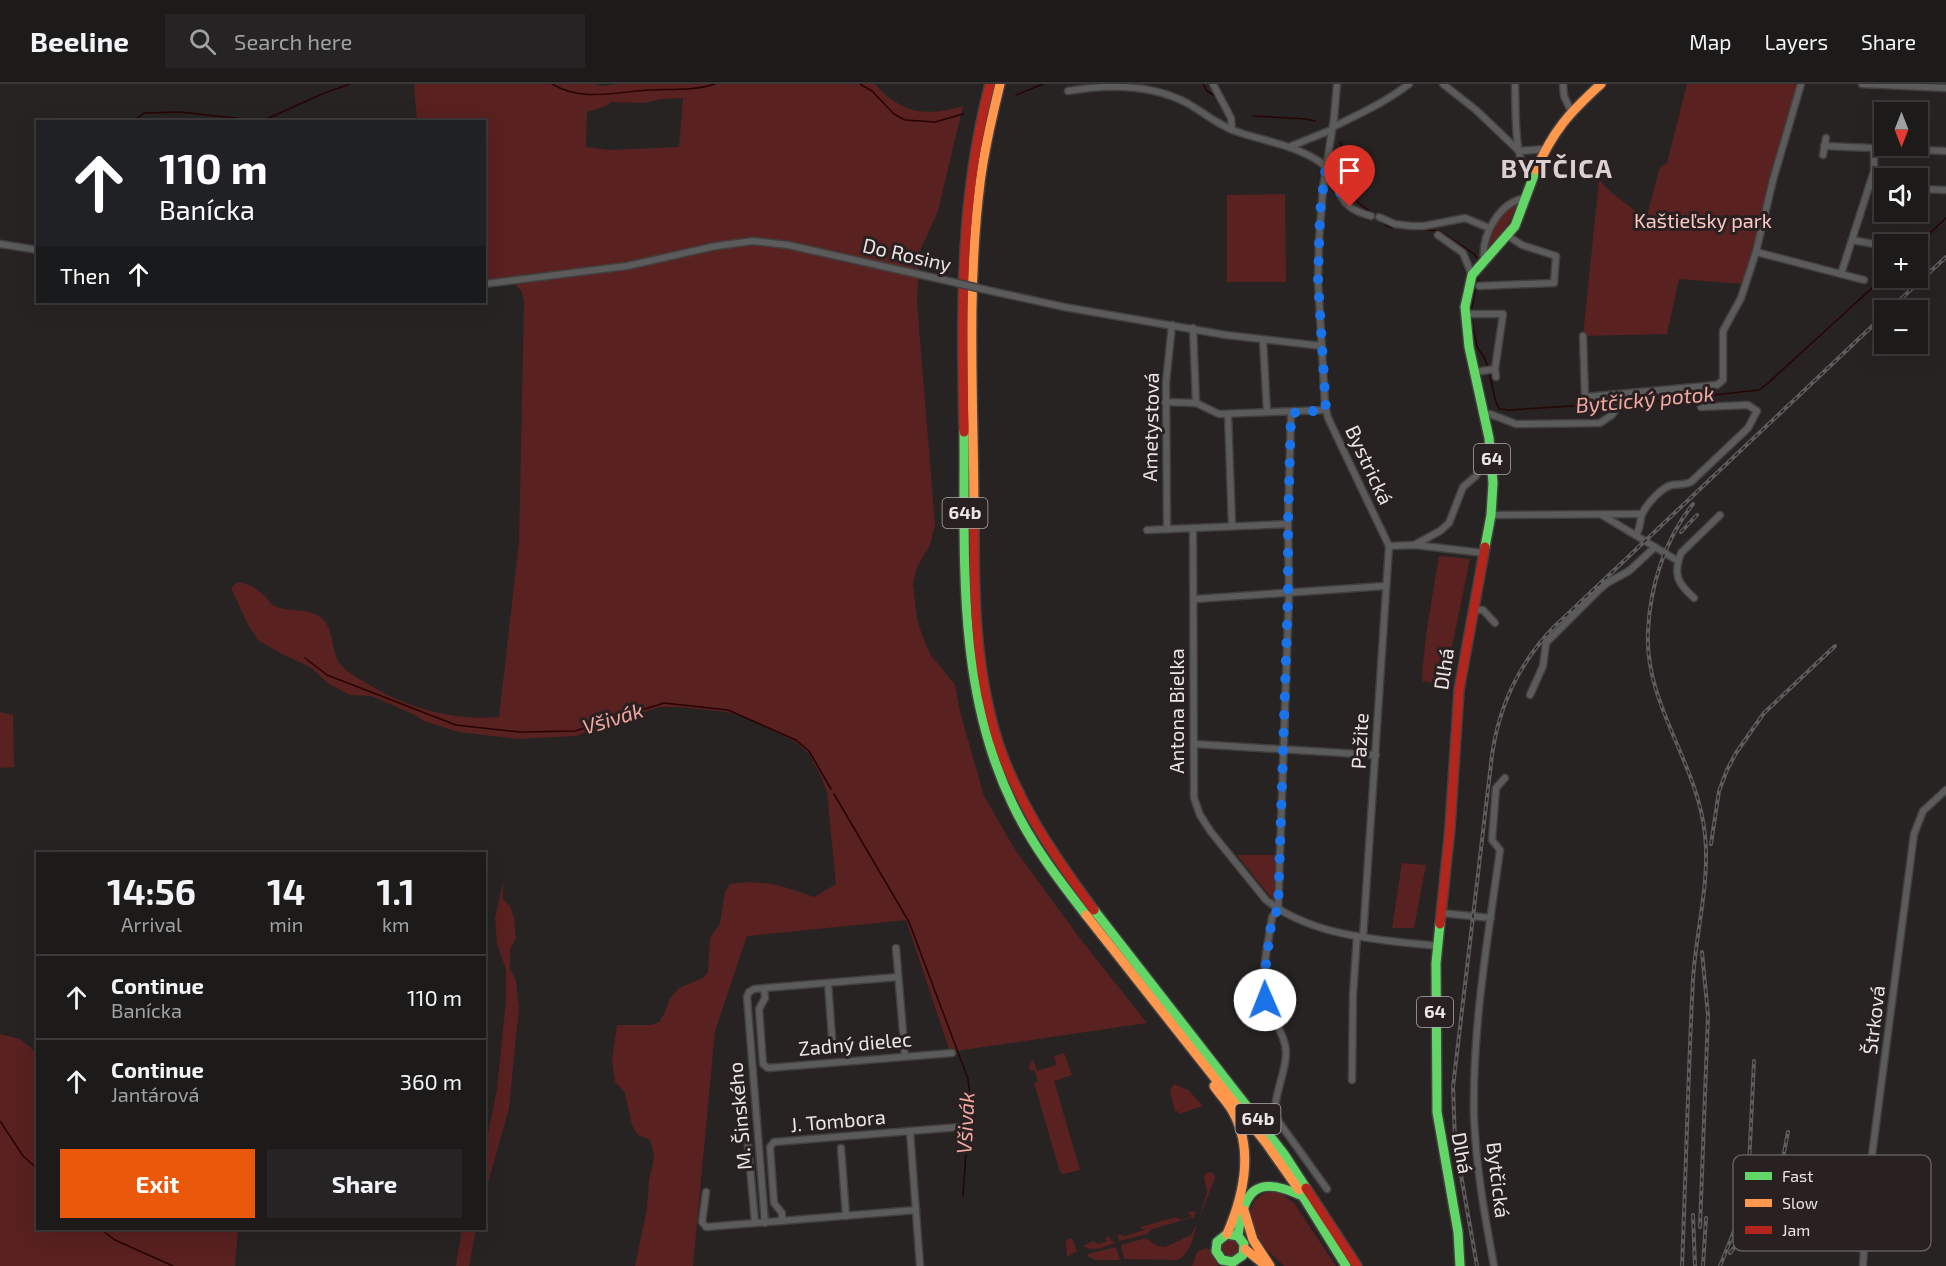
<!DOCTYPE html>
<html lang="en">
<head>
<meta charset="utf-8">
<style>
	body { margin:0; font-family:"Exo 2",sans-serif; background:#252323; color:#f1f3f6; height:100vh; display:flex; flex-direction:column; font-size:22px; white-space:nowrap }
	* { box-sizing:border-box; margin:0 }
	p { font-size:20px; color:#a0a1a2 }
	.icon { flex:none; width:33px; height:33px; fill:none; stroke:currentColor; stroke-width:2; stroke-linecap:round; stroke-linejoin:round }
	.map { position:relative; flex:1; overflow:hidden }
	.panel { position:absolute; left:36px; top:768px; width:450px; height:378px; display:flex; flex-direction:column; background:#1d1a1a; border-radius:0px; box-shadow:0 6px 24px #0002,0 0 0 2px #3b3839 }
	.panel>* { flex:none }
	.guide { position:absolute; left:36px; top:36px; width:450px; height:183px; border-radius:0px; box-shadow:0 6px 24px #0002,0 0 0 2px #3b3839; background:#202124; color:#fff; overflow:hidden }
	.needle { width:39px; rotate:180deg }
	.tools { position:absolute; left:1874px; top:18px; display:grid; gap:12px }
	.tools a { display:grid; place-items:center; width:54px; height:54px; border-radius:0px; background:#1d1a1a; box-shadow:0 6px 24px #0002,0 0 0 2px #3b3839; font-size:30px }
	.pin { position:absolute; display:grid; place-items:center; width:51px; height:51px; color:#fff; margin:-62px -26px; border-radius:50% 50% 50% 0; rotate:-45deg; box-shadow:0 0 6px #0007 }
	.pin .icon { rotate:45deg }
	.me { position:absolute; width:66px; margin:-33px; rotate:359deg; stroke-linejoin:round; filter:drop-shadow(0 0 4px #0008) }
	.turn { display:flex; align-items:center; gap:21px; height:126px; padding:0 24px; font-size:27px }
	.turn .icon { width:78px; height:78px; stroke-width:2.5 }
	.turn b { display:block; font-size:42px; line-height:51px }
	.then { display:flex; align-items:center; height:57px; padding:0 24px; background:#0003; gap:12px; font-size:22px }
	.eta { display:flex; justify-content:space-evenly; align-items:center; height:102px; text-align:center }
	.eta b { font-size:36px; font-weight:700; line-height:42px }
	.primary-button { display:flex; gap:12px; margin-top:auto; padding:12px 24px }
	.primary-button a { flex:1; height:69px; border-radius:0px; background:#ea580c; color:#fff; font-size:24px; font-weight:700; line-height:69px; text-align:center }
	.primary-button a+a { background:#252323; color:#f1f3f6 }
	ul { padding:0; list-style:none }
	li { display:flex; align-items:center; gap:18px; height:84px; padding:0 24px; border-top:2px solid #3b3839 }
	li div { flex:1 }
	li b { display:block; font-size:22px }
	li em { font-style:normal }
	header { display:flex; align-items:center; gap:36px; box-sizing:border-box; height:84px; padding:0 30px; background:#1d1a1a; border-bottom:2px solid #3b3839 }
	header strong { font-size:28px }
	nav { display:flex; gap:33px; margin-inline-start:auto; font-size:21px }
	.search { width:420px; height:54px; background:#252323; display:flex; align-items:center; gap:15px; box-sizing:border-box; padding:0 21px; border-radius:0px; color:#a0a1a2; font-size:22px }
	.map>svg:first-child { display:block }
</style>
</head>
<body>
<header>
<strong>Beeline</strong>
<div class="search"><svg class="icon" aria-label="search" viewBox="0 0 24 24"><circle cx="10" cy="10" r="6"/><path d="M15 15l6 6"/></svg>Search here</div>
<nav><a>Map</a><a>Layers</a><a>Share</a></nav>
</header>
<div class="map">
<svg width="1946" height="1182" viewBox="0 0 1946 1182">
	<rect width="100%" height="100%" fill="#272323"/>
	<!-- green -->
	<g fill="#592120" fill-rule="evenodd">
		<path d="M414,0h181l6,2 15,-2h259c27,30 51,33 88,22l-25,105 -19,42 -2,50 18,221 -5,21 -13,22 -4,17 4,34 5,17 8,19 25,31 5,27 24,84 30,52 64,88 69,87 -197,29 -44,-132 -159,16 -32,95 -22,235h-58l12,-58 2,-27 5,-24 -2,-11 -3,-7 -11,-4 -6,-10 -7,-32 -10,-11 -3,-21 5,-36h34l8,-3 5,-8 6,-16 9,-10 24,-10 5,-6 2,-34 10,-15 5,-31 5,-8c35,-5 52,2 84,13l22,-13 -9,-92 -7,-18 -11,-20 -13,-12 -46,-23 -23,-7 -48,-5h-20l-83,29 -57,3 -61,-7 -34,-11 -7,-5 -45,-20 -22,-1 -21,-11 -19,-17 -30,-14 -22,-13 -10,-15 -17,-37 6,-6c9,0 20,7 28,14 3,3 4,7 9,10 15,7 35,1 48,12 13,12 8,34 19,47 6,7 14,11 22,16 41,26 87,40 136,36l20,-175 5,-239 -2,-11 -11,-13 -26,3 -1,-160 -67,-1zM683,14l-4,49 -70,3 -23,-3 1,-35 19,-6 5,-4 33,1 18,-4z"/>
		<polygon points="1687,0 1797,0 1798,2 1753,167 1742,200 1679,195 1667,250 1583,252 1599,96 1612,109 1646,135 1660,83 1667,79"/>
		<polygon points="1285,110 1286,198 1227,198 1227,111"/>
		<path d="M1518,119c-7,20 -18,33 -32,49 3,-21 12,-41 32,-49z"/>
		<path d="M1439,472l31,3 -26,126 -22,-4c2,-42 10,-83 17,-125z"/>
		<polygon points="0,628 13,631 14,683 0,684"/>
		<polygon points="1237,771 1276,771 1274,817"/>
		<polygon points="1402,779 1426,781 1414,844 1392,844"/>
		<polygon points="503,797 503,815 510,822 514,834 516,854 510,865 510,884 516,897 519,924 509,1024 485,1110 485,1056 489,1045 497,1005 506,915 506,885 497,860 495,834"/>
		<polygon points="0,950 20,955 37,969 38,1144 238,1145 235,1182 0,1182"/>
		<polygon points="1064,969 1072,991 1054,997 1080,1086 1064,1090 1060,1088 1034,999 1038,997 1034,986 1030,987 1029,982 1033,975 1037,987 1056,981 1054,972"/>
		<polygon points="1174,1000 1188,1006 1203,1022 1179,1030 1178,1027 1175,1028 1170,1006"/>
		<polygon points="1211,1088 1214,1090 1215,1094 1199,1135 1207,1108 1204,1093 1206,1089"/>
		<path d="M1268,1108h11l15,11 42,63h-52l-21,-20 -2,1c-11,-19 -19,-46 7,-55z"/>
		<polygon points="1194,1127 1196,1129 1194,1133 1152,1145 1147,1150 1119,1157 1118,1150 1125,1152 1144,1146 1140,1143 1176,1133 1181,1136 1190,1133 1191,1131 1187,1129"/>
		<path d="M1197,1140c-3,12 -8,32 -20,36l-53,-1 -3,-14 25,-7 12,8 7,1 26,-12z"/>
		<polygon points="462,1144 476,1145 469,1182 456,1182"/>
		<path d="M1109,1152l3,6 2,-1 -1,-5 2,7c-11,4 -22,9 -32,3l10,-5 5,3 10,-3 -3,-3z"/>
		<polygon points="1072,1154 1077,1167 1067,1173 1066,1156"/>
		<circle cx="1230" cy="1164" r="9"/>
		<polygon points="1116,1163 1120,1176 1095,1176 1087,1172 1088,1170"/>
		<polygon points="1206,1164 1212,1167 1218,1182 1192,1182 1197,1168"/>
	</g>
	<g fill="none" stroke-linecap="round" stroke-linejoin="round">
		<!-- stream -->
		<g stroke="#280304" stroke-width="1.5">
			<path d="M552,0c30,18 64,8 97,6 22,-1 45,1 66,-6"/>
			<polyline points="860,0 872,7 894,30 905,36 935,38 963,30"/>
			<polyline points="1203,0 1207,7 1215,12"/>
			<polyline points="1016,11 1043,0"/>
			<polyline points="1253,32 1306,35 1315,37"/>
			<polyline points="132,38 144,29 180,28 262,37 322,10 350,0"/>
			<polyline points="1340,58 1350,80 1350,88"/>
			<path d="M1350,94c-1,25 11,25 26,38"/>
			<polyline points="1379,136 1388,143 1440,147 1474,170 1477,174"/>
			<polyline points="1917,161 1946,134"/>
			<polyline points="1471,227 1478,193"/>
			<polyline points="1471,232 1477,263 1484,273 1488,283"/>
			<polyline points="1489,288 1495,315 1499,325 1510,326 1668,316 1759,306 1767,300 1884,193"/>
			<polyline points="305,574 327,591 456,641 520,648 575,647 664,619 728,626 796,656 809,667 831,705"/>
			<polyline points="834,710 909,838 968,995 970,1012 963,1112"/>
			<polyline points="0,1037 23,1072 38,1085"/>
			<polyline points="99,1144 115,1156 173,1182"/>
		</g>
		<!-- street casing -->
		<g stroke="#423f3f" stroke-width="9">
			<g id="street">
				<polyline points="1213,0 1231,34 1232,46"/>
				<polyline points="1337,0 1334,34 1323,104 1319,156 1318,196 1325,321 1328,334 1389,462 1415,461 1484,469"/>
				<polyline points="1443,0 1476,26 1519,67"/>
				<path d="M1515,0c1,25 -2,80 17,97"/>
				<polyline points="1563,0 1564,12 1571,27"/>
				<polyline points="1862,0 1946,4"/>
				<path d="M1068,7c40,-7 83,-7 119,12 16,9 31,22 48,28 28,10 60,14 85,31 17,11 16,35 30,45 5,4 14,7 21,9"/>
				<path d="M1333,43c26,-13 53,-25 76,-43"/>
				<polyline points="1824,62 1946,67"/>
				<polyline points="1289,63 1331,46"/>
				<polyline points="1519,67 1546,65"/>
				<polyline points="1823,71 1826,54"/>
				<polyline points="1869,102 1884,103"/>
				<polyline points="1917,105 1946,106"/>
				<polyline points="1379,133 1395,140 1411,142 1424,142 1465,134 1489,144"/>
				<polyline points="1438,151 1463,169 1472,191"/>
				<polyline points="1852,156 1880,161"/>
				<polyline points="0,160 38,166"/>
				<polyline points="1756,168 1864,196"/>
				<path d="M1484,176c-3,-25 16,-59 42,-62"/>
				<polyline points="1841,190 1874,87 1874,64"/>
				<polyline points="484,200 627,182 716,162 753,157 788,161 944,196"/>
				<polyline points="1479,202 1554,199 1556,172 1522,161 1508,152"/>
				<polyline points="991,207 1064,223 1226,251 1322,262"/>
				<polyline points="1465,230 1503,230 1495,285 1496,293"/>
				<polyline points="1193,244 1196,319"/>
				<polyline points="1583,252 1585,313 1717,301 1723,296 1723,247 1741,214 1756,168 1773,96 1801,0"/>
				<polyline points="1263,256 1267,328"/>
				<polyline points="1475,288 1495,285"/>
				<polyline points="1165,318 1196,319 1219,330 1326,326"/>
				<path d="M1291,329l-3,111 1,69 -11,317 -6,7c-3,24 -13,61 -6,84 5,17 20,34 20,52 0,21 -14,44 -10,65l51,71"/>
				<polyline points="1228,330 1232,442"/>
				<polyline points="1485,331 1490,330 1516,340 1600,339 1612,331 1617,324"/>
				<polyline points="1491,431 1642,430"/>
				<polyline points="1602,431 1678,477"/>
				<path d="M1193,444l1,270 6,17 11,17 55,68c47,37 114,40 172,46"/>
				<polyline points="1167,445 1166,298 1172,241"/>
				<polyline points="1147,446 1288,440"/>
				<path d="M1636,451c6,-10 3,-16 7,-23 5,-9 19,-25 29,-27 6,-1 12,0 19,-3l57,-54 9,-17 -9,-6 -47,2"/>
				<polyline points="1416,460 1440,447 1449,439 1463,403 1476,392 1485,367 1490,363"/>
				<path d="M1694,514c-17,-15 -21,-24 -13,-45l39,-38"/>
				<polyline points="1195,515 1385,502"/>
				<polyline points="1473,526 1483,526 1495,539"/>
				<polyline points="1530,611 1543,582 1546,559 1598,507 1607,499 1629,487 1655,463"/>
				<polyline points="1194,660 1376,671"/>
				<polyline points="1441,829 1491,834"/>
				<polyline points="1363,853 1389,462"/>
				<polyline points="896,864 905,972"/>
				<polyline points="828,899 833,967"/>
				<polyline points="764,905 765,914 759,925 763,980 768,984 952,969"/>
				<polyline points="1352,996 1353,911 1357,852"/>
				<polyline points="910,1047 920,1182"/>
				<polyline points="748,1061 755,1139"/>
				<polyline points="841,1064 846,1132"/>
				<polyline points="706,1108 702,1138 706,1143 916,1126"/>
				<polyline points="782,1137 782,1129 774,1119 770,1063 774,1058 960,1043"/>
				<polyline points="765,1139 747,913 749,908 754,905 898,893"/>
				<path d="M1494,1182c-9,-49 -18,-99 -20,-149 -2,-88 14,-180 26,-267l-8,-10 4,-52 9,-10"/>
				<polyline points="1863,1182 1867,1109 1914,750 1923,727 1946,706"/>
			</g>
		</g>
		<!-- fast casing -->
		<g stroke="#423f3f" stroke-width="12">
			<g id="fast">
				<path d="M964,348c1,125 -8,256 49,373 19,40 46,75 73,110"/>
				<polyline points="1485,463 1491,431 1493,399 1489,354 1469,263 1465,223 1472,191 1515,142 1536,86"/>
				<polyline points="1094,826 1284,1070 1306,1104"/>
				<polyline points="1440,840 1436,879 1437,1028 1458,1148 1460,1182"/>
				<polyline points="1299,1106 1346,1182"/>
				<path d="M1238,1152l-11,-2 -10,8 -1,9 6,9 11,2 10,-7 1,-11 -6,-8c5,-44 17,-62 62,-41"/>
			</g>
		</g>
		<!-- slow casing -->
		<g stroke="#423f3f" stroke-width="12">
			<g id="slow">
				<path d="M1536,86c17,-39 33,-57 65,-86"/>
				<path d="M974,434c0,-112 -8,-224 6,-335 4,-34 12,-66 20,-99"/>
				<polyline points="1086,831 1266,1059 1299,1106"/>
				<path d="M1214,1002c6,9 14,17 19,26 21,38 10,85 -6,122"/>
				<polyline points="1244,1126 1253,1156 1270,1182"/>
				<polyline points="1245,1165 1266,1182"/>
			</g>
		</g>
		<!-- jam casing -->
		<g stroke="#423f3f" stroke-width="12">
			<g id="jam">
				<path d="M964,348c-2,-121 -5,-230 26,-348"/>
				<path d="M974,434c0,67 0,134 17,200 17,71 60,134 103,192"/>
				<polyline points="1440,840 1450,744 1459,606 1485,463"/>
				<polyline points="1306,1104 1357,1182"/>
			</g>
		</g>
		<!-- street -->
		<use href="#street" stroke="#5b5b5b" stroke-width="6"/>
		<!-- fast -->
		<use href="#fast" stroke="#63d668" stroke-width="9"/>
		<!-- slow -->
		<use href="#slow" stroke="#ff974d" stroke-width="9"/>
		<!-- jam -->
		<use href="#jam" stroke="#b3261e" stroke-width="9"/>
		<!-- rail casing -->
		<g stroke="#5e5c5d" stroke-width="4">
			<g id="rail">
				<polyline points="1889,226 1946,173"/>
				<polyline points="1681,448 1697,431"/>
				<polyline points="1711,760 1719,707 1727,686 1736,669 1764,629 1835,562"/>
				<polyline points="1693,1131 1695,1182"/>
				<polyline points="1700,1143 1708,931 1702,868"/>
				<path d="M1730,1169c12,-16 27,-31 37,-49 13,-22 16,-47 21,-72"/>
				<path d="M1477,1182l-22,-125 -2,-54 39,-332c7,-49 27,-92 62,-128l330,-312"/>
				<path d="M1682,1182c4,-95 6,-191 11,-287 3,-48 17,-96 12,-144 -7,-72 -61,-131 -57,-204 2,-45 17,-92 45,-127"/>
				<polyline points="1703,1182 1706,1134"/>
				<polyline points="1720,1182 1743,1125 1748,1102 1754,977"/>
			</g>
		</g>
		<!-- rail -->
		<use href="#rail" stroke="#292121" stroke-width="1.5" stroke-dasharray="4.5" stroke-linecap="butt"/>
		<!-- street-bridge casing -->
		<g stroke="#423f3f" stroke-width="9" stroke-linecap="butt">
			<polyline id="street-bridge" points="944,196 991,207"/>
		</g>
		<!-- street-bridge -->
		<use href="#street-bridge" stroke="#5b5b5b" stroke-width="6"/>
	</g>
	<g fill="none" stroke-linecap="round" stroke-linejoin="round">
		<!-- route -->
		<path stroke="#1a73e8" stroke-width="10" stroke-dasharray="0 18" d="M1265,916l-1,-20 8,-63 6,-7 10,-317v-69l3,-111 35,-3 -8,-130 2,-68 6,-46c9,13 13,30 24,41"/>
	</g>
	<g text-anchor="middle" stroke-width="6" stroke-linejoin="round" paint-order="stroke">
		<!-- shield labels -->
		<g fill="#292121" stroke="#b1aaaa" stroke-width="1.5">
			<rect x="1474" y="360" width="36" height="30" rx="4.5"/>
			<rect x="942.5" y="414" width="45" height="30" rx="4.5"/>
			<rect x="1417" y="913" width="36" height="30" rx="4.5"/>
			<rect x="1235.5" y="1020" width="45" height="30" rx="4.5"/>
		</g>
		<g font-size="18" font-weight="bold" fill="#ebe5e5">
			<text x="1492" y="381">64</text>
			<text x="965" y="435">64b</text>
			<text x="1435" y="934">64</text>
			<text x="1258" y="1041">64b</text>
		</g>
		<!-- park labels -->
		<g font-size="20" fill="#fec8c3" stroke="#292121">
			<text x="1703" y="144">Kaštieľsky park</text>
		</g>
		<!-- street labels -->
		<g font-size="20" fill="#ebe5e5" stroke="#292121">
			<text transform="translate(907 171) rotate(13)" y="7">Do Rosiny</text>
			<text transform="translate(1151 343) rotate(-89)" y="7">Ametystová</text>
			<text transform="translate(1369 381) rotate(65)" y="7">Bystrická</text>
			<text transform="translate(1444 585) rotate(-81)" y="7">Dlhá</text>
			<text transform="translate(1177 627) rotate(-90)" y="7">Antona Bielka</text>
			<text transform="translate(1360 657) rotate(-87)" y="7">Pažite</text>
			<text transform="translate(1874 936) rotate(-83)" y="7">Štrková</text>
			<text transform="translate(855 960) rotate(-5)" y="7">Zadný dielec</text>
			<text transform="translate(740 1032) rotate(-95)" y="7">M. Šinského</text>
			<text transform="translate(838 1037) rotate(-5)" y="7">J. Tombora</text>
			<text transform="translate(1462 1069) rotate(80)" y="7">Dlhá</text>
			<text transform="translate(1498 1096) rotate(83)" y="7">Bytčická</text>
		</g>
		<!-- water labels -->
		<g font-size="21" font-style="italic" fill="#f5a7a1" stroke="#292121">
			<text transform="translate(1645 316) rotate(-5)" y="7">Bytčický potok</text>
			<text transform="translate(613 635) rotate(-17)" y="7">Všivák</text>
			<text transform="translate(966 1039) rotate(-87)" y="7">Všivák</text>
		</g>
		<!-- district labels -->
		<g font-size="26" font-weight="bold" letter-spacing="1.5" fill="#dbd0cf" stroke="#292121">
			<text x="1557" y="94">BYTČICA</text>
		</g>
	</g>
	<!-- legend -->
	<rect x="1733" y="1071" width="198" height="96" rx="9" fill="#292121" stroke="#635c5c" stroke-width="1.5"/>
	<rect x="1745" y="1088" width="27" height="8" fill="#63d668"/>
	<rect x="1745" y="1115" width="27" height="8" fill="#ff974d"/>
	<rect x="1745" y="1142" width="27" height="8" fill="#b3261e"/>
	<g font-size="16" fill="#ebe5e5">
		<text x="1782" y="1098">Fast</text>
		<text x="1782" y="1125">Slow</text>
		<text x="1782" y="1152">Jam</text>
	</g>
</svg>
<div class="tools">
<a><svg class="needle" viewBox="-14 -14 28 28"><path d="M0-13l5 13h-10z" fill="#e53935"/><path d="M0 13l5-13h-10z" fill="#a0a1a2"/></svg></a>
<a><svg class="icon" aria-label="sound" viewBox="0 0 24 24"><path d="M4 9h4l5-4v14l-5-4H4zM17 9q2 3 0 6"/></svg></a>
<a>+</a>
<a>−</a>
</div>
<div class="pin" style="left:1350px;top:123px;background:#d93025"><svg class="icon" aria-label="arrive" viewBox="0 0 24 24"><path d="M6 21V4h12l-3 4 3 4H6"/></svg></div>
<svg class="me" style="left:1265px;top:916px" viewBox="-20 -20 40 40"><circle r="19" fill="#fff"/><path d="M0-13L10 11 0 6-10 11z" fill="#1a73e8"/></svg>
<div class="guide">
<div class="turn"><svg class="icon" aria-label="ahead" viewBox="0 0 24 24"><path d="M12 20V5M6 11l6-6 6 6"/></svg><div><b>110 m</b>Banícka</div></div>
<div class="then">Then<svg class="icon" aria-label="ahead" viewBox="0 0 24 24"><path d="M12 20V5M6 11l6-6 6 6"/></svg></div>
</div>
<section class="panel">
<div class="eta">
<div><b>14:56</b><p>Arrival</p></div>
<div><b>14</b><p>min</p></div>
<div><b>1.1</b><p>km</p></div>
</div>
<ul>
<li><svg class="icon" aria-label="ahead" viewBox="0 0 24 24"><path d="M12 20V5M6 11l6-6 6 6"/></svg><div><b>Continue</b><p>Banícka</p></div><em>110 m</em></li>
<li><svg class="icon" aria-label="ahead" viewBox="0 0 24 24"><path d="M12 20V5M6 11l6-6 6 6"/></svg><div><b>Continue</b><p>Jantárová</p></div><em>360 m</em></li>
</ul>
<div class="primary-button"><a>Exit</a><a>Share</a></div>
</section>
</div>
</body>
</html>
